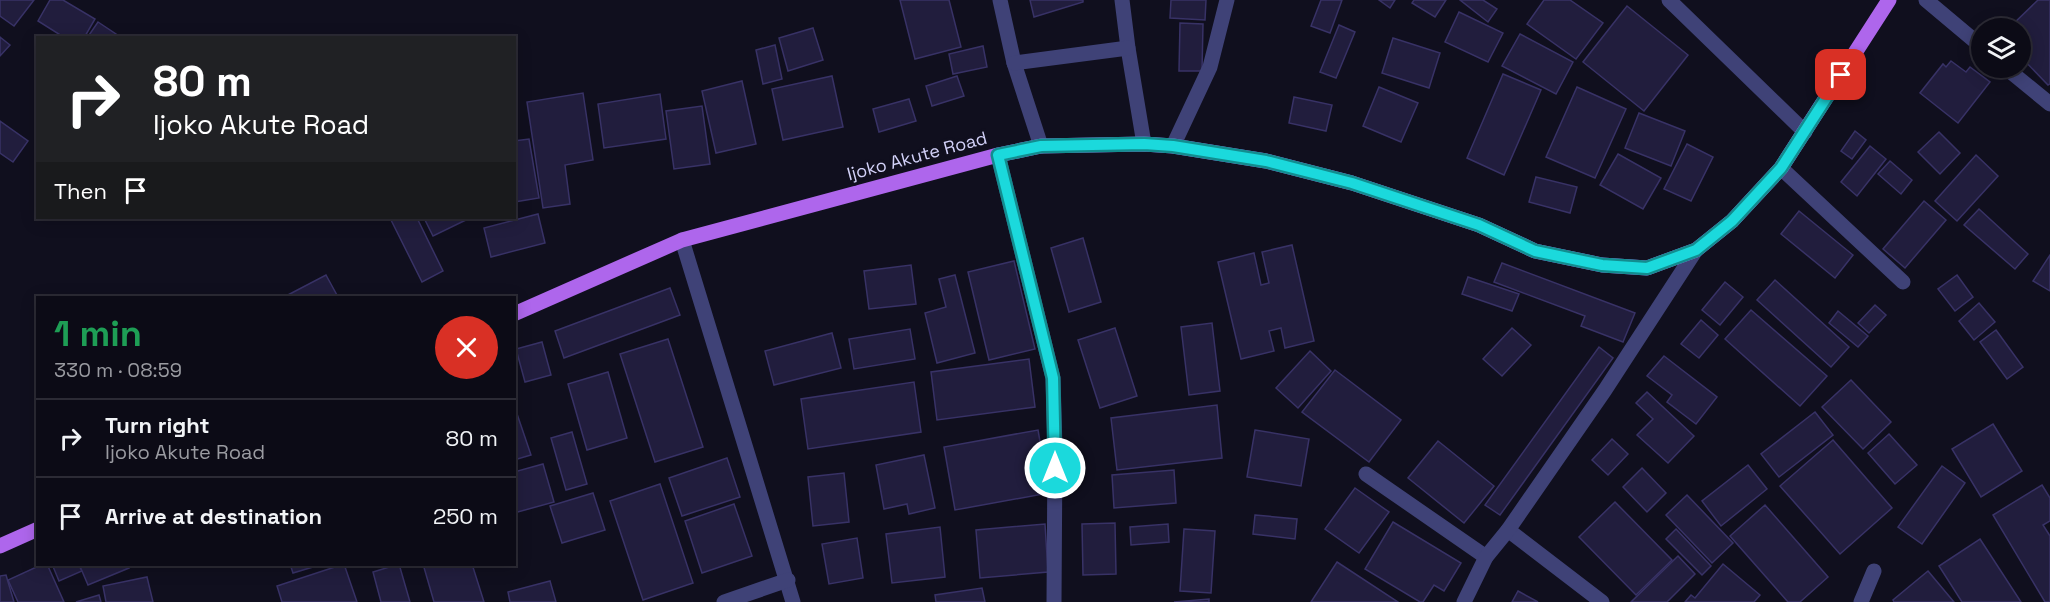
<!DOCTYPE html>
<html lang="en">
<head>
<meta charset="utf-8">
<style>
	body { margin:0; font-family:"Space Grotesk",sans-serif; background:#15141f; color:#f1f3f6; height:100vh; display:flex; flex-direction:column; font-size:22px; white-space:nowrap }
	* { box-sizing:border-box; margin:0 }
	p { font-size:20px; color:#9a9ba1 }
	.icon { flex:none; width:33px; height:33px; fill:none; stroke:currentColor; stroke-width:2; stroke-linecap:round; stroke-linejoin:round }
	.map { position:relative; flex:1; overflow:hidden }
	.details { position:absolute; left:36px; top:296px; width:480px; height:270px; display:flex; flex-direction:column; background:#0c0b16; border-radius:0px; box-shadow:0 3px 15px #0003,0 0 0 2px #2c2b35 }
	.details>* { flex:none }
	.hud { position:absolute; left:36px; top:36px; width:480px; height:183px; border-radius:0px; box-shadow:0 3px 15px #0003,0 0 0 2px #2c2b35; background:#202124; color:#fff; overflow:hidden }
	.fabs { position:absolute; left:1971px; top:18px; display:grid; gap:12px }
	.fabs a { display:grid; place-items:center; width:60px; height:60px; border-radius:50%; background:#0c0b16; box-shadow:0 3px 15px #0003,0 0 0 2px #2c2b35; font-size:30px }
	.pin { position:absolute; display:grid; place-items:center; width:51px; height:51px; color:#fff; margin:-26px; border-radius:12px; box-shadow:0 3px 9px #0006 }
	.me { position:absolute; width:66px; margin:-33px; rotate:0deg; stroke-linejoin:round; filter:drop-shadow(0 0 4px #0008) }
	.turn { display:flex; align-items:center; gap:21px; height:126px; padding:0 18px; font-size:27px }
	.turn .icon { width:78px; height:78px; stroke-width:2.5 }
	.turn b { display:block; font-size:42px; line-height:51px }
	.then { display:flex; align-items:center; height:57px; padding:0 18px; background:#0003; gap:12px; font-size:22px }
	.round { display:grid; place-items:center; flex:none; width:63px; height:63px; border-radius:32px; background:#15141f }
	.overview { display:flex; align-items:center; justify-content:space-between; height:102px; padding:0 18px }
	h1 { font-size:36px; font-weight:700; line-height:45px; color:#1e9e55 }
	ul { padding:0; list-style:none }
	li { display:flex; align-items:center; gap:18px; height:78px; padding:0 18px; border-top:2px solid #2c2b35 }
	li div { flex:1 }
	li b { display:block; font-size:22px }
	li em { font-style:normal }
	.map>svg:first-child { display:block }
</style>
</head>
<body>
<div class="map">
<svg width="2050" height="602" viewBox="0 0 2050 602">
	<rect width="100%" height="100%" fill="#100f1e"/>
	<!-- building -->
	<g fill="#211d3d" stroke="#383266" stroke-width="1.5">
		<polygon points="0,0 34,0 14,26 0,16"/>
		<polygon points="50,0 63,0 95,19 84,38 65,38 38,21"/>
		<polygon points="900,0 949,0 961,47 915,59"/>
		<polygon points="1030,0 1083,0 1083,2 1034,17"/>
		<polygon points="1171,0 1206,0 1205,20 1170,18"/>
		<polygon points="1321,0 1342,0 1330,33 1311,26"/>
		<polygon points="1379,0 1395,0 1390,8"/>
		<polygon points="1414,0 1446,0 1435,17 1412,3"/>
		<polygon points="1460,0 1483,0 1497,9 1488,22"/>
		<polygon points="1544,0 1570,0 1603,23 1576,59 1527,24"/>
		<polygon points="2038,0 2050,0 2050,84 2048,85 2020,56 2020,28 2009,28"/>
		<polygon points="1627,6 1688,55 1644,111 1583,62"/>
		<polygon points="1459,12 1503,33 1488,62 1445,42"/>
		<polygon points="98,22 119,36 118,38 87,38"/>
		<polygon points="1180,23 1203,24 1202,71 1179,71"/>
		<polygon points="1339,25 1355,32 1336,78 1320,72"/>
		<polygon points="813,28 823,60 788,71 779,38"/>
		<polygon points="1520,34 1573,62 1556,94 1502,66"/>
		<polygon points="0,37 10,45 0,56"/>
		<polygon points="1393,38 1440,53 1429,88 1382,73"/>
		<polygon points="775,45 782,79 763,84 756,50"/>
		<polygon points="983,46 987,67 953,74 949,54"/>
		<polygon points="1951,61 1966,72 1970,67 1990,82 1958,123 1920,93 1943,64 1946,67"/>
		<polygon points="1503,74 1541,90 1504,175 1467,158"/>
		<polygon points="832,76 843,127 783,140 772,89"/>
		<polygon points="957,76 964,96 932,106 926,86"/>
		<polygon points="742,81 756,144 716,153 702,91"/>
		<polygon points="1379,87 1418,103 1401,142 1363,126"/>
		<polygon points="1577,87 1626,109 1595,178 1546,157"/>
		<polygon points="583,93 593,160 565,165 570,204 543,208 527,102"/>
		<polygon points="660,94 666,139 604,148 598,104"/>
		<polygon points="1294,97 1332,105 1326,131 1289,123"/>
		<polygon points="909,99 916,121 879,132 873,109"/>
		<polygon points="702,106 710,164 674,169 666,111"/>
		<polygon points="1639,113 1685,131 1671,166 1625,148"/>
		<polygon points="0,121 28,141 13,162 0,153"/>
		<polygon points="1855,131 1866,140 1852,159 1841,151"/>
		<polygon points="1939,132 1960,153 1940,174 1918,152"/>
		<polygon points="529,139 539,198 514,202 514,141"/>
		<polygon points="1687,144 1713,157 1691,201 1664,189"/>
		<polygon points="1870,146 1886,159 1857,196 1841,182"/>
		<polygon points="1618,154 1661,178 1643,209 1600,185"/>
		<polygon points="1976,155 1998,176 1957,221 1935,201"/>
		<polygon points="1890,161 1912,180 1901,194 1878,174"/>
		<polygon points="1536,177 1577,187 1570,213 1529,202"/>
		<polygon points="1924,201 1946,220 1905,268 1883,249"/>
		<polygon points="1979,209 2028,254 2015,269 1964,225"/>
		<polygon points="1799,211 1853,255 1835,278 1781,234"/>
		<polygon points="538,214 545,243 491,257 484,228"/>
		<polygon points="390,218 417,218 443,271 422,282"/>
		<polygon points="424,218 467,218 468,219 433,236"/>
		<polygon points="1083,238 1101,302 1069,312 1051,248"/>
		<polygon points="1292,245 1314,341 1285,348 1281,328 1269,331 1274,351 1241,359 1218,262 1254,253 1261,285 1269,283 1262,252"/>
		<polygon points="2050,255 2050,291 2033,281"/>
		<polygon points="1014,261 1035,349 989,360 968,272"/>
		<polygon points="1502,263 1635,313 1623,342 1581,326 1585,316 1494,282"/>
		<polygon points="911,265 916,304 869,309 864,271"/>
		<polygon points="326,275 338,297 284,297"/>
		<polygon points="955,275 975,353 937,363 925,313 946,307 939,279"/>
		<polygon points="1957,275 1973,297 1955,311 1938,289"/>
		<polygon points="1468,277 1519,294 1512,311 1462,294"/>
		<polygon points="1775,280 1849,347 1831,367 1757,300"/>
		<polygon points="1725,282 1743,297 1720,325 1702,310"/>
		<polygon points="670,288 680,315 564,358 555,331"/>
		<polygon points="1979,303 1995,322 1974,340 1959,321"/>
		<polygon points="1875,305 1886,315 1869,333 1858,323"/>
		<polygon points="1751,310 1827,376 1800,406 1725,339"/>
		<polygon points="1838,311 1868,336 1858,347 1829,323"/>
		<polygon points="1701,320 1718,335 1699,358 1681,344"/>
		<polygon points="1212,323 1220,391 1189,395 1181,327"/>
		<polygon points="1115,328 1137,396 1100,408 1078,340"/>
		<polygon points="1512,328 1531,345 1502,376 1483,359"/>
		<polygon points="910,329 915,359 854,369 849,339"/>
		<polygon points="1996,330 2023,367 2007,379 1980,342"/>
		<polygon points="832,333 841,368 774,385 765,351"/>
		<polygon points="668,339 703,447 655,462 620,354"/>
		<polygon points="542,342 551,375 525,382 516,349"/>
		<polygon points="1599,347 1613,358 1500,515 1485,505"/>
		<polygon points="1310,351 1331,371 1298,408 1276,388"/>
		<polygon points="1664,356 1717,397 1696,424 1667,402 1672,395 1647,376"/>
		<polygon points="1029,359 1035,407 937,420 931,372"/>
		<polygon points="1335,370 1401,420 1369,462 1302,412"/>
		<polygon points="608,372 627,438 587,450 568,384"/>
		<polygon points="1851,380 1891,422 1863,449 1822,407"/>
		<polygon points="914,382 921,432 808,449 801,399"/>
		<polygon points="1647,392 1694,436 1668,463 1637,435 1653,419 1636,403"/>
		<polygon points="514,405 531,455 514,460"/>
		<polygon points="1217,405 1222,458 1117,470 1111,418"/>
		<polygon points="1815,412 1833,435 1779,477 1761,454"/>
		<polygon points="1993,424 2022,471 1981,497 1952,449"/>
		<polygon points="1038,430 1049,493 955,510 944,447"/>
		<polygon points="1255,430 1309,439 1301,486 1247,477"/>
		<polygon points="572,432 587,484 566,490 551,438"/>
		<polygon points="1889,434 1917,465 1895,484 1868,453"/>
		<polygon points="1612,439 1628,454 1608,475 1592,460"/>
		<polygon points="1833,440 1892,508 1840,554 1780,486"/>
		<polygon points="1438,441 1494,486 1464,523 1408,478"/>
		<polygon points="924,455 935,508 909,514 907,504 884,509 876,465"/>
		<polygon points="727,458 740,497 682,516 669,478"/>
		<polygon points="543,464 554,502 514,513 514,472"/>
		<polygon points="1748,465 1767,489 1721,526 1702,501"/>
		<polygon points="1942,466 1965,483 1922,544 1898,527"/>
		<polygon points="1642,468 1666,493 1647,512 1623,487"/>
		<polygon points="1174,470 1176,503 1114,508 1112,475"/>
		<polygon points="844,473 849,522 813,526 808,477"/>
		<polygon points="660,484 693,583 643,600 610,501"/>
		<polygon points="2042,485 2050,498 2050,521 2043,525 2050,536 2050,602 2045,602 1993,515"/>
		<polygon points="1355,488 1389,512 1359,553 1325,529"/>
		<polygon points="593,493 605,530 562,543 550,506"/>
		<polygon points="1687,495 1733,543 1712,563 1666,515"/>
		<polygon points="1615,502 1672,560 1636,595 1579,537"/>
		<polygon points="734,504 752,556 702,573 685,521"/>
		<polygon points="1765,505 1828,577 1800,602 1788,602 1730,536"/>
		<polygon points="1255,515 1297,519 1295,539 1253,534"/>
		<polygon points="1393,522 1461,563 1444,591 1434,585 1423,602 1420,602 1365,569"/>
		<polygon points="1115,523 1116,574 1083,575 1082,524"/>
		<polygon points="1045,524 1048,572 980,578 976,530"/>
		<polygon points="1168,524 1169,542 1131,545 1130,527"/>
		<polygon points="940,527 945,577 892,583 886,534"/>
		<polygon points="1184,529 1215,531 1211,593 1180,591"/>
		<polygon points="1676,529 1711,566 1702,575 1666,539"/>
		<polygon points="857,538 863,578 829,584 822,544"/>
		<polygon points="1980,539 2021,602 1962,602 1939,566"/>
		<polygon points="1678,556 1695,574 1667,602 1631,602"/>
		<polygon points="1337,562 1398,602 1311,602"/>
		<polygon points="43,564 47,564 64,602 18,602 8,580"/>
		<polygon points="52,564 78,564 82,571 59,581"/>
		<polygon points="79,564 127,564 129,568 88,585"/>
		<polygon points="290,564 323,564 293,573"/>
		<polygon points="344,564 357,602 282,602 277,586"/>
		<polygon points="399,564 410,602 381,602 373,572"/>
		<polygon points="423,564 472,564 484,602 434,602"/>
		<polygon points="1723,564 1760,595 1754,602 1685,602 1691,595 1695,598"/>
		<polygon points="1928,571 1954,602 1894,602 1893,600"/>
		<polygon points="6,575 14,602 0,602 0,576"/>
		<polygon points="147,577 153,602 106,602 103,586"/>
		<polygon points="550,581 556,602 510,602 508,592"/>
		<polygon points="982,588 985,602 936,602 935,595"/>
		<polygon points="1518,591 1538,602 1512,602"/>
		<polygon points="99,595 101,602 76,602"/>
		<polygon points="1209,599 1209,602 1174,602"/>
	</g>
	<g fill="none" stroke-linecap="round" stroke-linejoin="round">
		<!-- minor -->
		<g stroke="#3f4277" stroke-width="15">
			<polyline points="1000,0 1014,63 1041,146"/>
			<polyline points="1122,0 1128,48 1144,144"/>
			<polyline points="1669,0 1805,132"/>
			<polyline points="1926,0 1982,47"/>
			<polyline points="1014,63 1128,48"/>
			<polyline points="2006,68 2050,104"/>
			<polyline points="1173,146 1210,67 1227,0"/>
			<polyline points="998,155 1053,378 1055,447 1054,602"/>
			<polyline points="1781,168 1903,282"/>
			<polyline points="682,240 793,602"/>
			<polyline points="1366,474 1486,557"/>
			<polyline points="1508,530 1602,602"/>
			<polyline points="724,602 788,580"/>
			<polyline points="1464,602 1486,557 1508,530 1605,390 1696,250"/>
			<polyline points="1861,602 1874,571"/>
		</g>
		<!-- major -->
		<g stroke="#ae66ec" stroke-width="15">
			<polyline points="514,314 682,240 998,155 1041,146 1144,144 1173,146 1266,161 1352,183 1479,225 1535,251 1602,265 1647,268 1696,250 1732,221 1781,168 1889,0"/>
			<polyline points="0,546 38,529"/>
		</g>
	</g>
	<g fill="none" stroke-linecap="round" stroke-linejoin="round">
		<!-- route casing -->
		<g stroke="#128d8f" stroke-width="15">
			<polyline id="route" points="1055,468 1053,378 998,155 1041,146 1144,144 1173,146 1266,161 1352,183 1479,225 1535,251 1602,265 1647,268 1696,250 1732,221 1781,168 1841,75"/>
		</g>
		<!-- route -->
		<use href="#route" stroke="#1bd9dc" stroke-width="10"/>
	</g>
	<g text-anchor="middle" stroke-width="6" stroke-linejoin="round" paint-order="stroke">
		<!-- street labels -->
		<g font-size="18" fill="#d3d2f9" stroke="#100f1e">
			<text transform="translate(917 156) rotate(-15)" y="6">Ijoko Akute Road</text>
		</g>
	</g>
</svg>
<div class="fabs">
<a><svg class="icon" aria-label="layers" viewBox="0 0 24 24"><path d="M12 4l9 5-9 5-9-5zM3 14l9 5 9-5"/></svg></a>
</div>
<div class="pin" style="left:1841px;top:75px;background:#d93025"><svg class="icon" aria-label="arrive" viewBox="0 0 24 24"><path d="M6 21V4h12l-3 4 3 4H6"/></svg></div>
<svg class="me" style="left:1055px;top:468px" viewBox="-20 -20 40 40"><circle r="17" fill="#1bd9dc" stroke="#fff" stroke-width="3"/><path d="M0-11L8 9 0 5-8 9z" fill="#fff"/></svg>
<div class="hud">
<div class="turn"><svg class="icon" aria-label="right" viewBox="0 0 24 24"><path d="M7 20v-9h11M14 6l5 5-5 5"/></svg><div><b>80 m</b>Ijoko Akute Road</div></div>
<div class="then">Then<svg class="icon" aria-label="arrive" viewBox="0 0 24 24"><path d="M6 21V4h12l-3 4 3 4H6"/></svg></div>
</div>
<section class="details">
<div class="overview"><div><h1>1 min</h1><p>330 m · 08:59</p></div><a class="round" style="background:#d93025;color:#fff"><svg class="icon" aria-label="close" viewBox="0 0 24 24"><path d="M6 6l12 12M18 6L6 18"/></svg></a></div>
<ul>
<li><svg class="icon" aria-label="right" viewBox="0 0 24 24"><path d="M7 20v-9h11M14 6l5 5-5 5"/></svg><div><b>Turn right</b><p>Ijoko Akute Road</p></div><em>80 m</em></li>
<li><svg class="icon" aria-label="arrive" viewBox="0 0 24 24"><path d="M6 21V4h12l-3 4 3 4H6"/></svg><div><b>Arrive at destination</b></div><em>250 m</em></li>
</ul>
</section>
</div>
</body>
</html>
